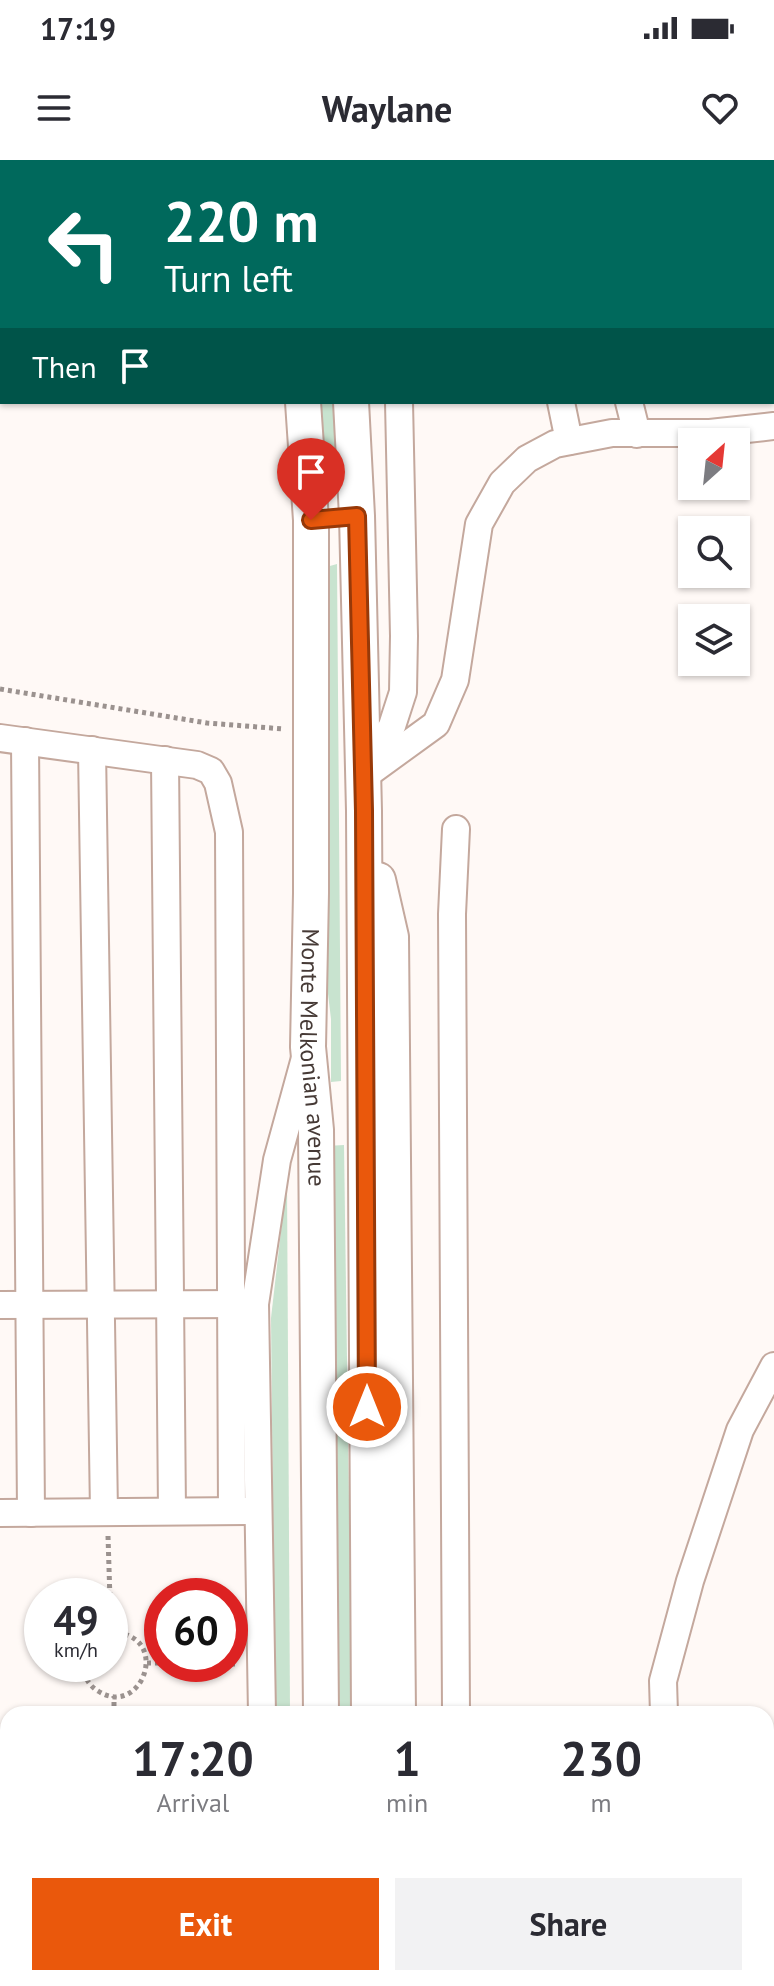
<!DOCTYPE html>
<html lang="en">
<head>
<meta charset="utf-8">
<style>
	body { margin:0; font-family:"PT Sans",sans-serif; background:#f2f2f3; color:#2b2b33; height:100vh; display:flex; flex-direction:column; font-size:30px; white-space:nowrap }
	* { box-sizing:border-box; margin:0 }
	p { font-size:26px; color:#7c7c81 }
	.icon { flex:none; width:44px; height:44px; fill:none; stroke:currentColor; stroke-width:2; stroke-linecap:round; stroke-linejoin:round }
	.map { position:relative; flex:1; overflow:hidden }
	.sheet { position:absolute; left:0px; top:1546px; width:774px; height:280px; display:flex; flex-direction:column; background:#fff; border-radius:24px 24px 0 0; box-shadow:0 2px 6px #0004 }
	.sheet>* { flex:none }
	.banner { position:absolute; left:0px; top:0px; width:774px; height:244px; box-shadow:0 2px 6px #0004; background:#00695c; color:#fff; overflow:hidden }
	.needle { width:52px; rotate:27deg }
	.tools { position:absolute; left:678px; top:268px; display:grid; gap:16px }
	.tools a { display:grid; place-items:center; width:72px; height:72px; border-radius:0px; background:#fff; box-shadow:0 2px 6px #0004; font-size:40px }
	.speed { position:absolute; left:24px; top:1418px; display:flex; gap:16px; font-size:40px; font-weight:700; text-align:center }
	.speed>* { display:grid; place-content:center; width:104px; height:104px; border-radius:50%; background:#fff; box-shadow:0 2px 6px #0004; line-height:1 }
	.speed small { font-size:20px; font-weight:400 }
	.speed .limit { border:12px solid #d22; background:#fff; color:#111 }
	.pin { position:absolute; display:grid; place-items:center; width:68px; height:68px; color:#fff; margin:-82px -34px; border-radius:50% 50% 50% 0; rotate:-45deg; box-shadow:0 0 8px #0007 }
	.pin .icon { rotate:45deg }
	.me { position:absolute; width:88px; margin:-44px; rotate:0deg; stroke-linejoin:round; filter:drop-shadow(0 0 6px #0008) }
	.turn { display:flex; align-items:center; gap:28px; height:168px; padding:0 32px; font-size:36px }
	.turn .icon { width:104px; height:104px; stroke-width:2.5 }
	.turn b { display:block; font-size:56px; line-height:68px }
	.then { display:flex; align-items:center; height:76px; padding:0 32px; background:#0003; gap:16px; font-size:30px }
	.eta { display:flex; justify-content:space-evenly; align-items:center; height:136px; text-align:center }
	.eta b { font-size:48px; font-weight:600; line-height:56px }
	.action { display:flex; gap:16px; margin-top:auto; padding:16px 32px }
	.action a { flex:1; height:92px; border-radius:0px; background:#ea580c; color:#fff; font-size:32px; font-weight:600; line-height:92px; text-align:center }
	.action a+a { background:#f2f2f3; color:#2b2b33 }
	.status { display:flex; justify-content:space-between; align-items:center; height:56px; padding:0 40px; background:#fff; direction:ltr }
	.status svg { height:22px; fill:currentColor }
	header { display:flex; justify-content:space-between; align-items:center; height:104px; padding:0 32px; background:#fff; font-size:36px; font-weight:600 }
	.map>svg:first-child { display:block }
</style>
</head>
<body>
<div class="status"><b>17:19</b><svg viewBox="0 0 49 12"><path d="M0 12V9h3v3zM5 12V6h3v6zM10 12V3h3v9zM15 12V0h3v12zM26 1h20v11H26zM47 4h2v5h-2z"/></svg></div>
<header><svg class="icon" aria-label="menu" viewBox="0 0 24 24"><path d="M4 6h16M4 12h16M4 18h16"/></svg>Waylane<svg class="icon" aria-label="heart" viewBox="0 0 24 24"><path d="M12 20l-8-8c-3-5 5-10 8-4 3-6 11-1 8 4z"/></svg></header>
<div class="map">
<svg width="774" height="1826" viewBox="0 0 774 1826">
	<rect width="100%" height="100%" fill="#fff9f6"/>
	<!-- green -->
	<g fill="#c8e3cf">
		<polygon points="318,242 337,242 343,324 324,325"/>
		<polygon points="337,404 341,921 331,922 331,859 322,783 319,409"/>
		<polygon points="344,985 352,1554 336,1554 326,986"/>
		<polygon points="287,1019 290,1554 275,1554 271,1158"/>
	</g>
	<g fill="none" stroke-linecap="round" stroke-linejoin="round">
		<!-- minor casing -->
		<g stroke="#c4a89d" stroke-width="30">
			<g id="minor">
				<polyline points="368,0 369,2"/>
				<polyline points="665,0 666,2"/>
				<polyline points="772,151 774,154"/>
				<polyline points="561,242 569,281"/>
				<polyline points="629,242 637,274"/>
				<polyline points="0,578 197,605 211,611 218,623 229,672 232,1351"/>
				<polyline points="25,581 31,1353"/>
				<polyline points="92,590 104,1352"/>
				<polyline points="165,600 172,1351"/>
				<polyline points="369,607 392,566 403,532 404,476 399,242"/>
				<polyline points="363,617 436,564 455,520 479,364 502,323 527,299 555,284 612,273 710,273 774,266"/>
				<polyline points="456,669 452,754 456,1554"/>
				<polyline points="0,1145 247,1144"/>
				<polyline points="0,1353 248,1351"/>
				<polyline points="262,1554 255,1144 277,1000 305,898"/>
				<polyline points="664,1554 663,1521 690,1421 740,1270 774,1206"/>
				<polyline points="0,1659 8,1659"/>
				<polyline points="766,1759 774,1768"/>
				<polyline points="176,1818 176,1826"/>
				<polyline points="262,1818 262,1826"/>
				<polyline points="35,1826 35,1818"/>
				<polyline points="109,1826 109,1818"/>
				<polyline points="455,1826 456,1818"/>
			</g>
		</g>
		<!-- major casing -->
		<g stroke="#c4a89d" stroke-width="38">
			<g id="major">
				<polyline points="269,0 269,2"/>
				<polyline points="320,0 320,2"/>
				<path id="s1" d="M303,242l8,118v373l-3,154 8,83 5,584"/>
				<polyline points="351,242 357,356 364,651 369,1554"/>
				<polyline points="378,720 391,777 398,1554"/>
				<polyline points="324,1818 324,1826"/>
				<polyline points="371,1818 371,1826"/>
				<polyline points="401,1818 401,1826"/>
			</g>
		</g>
		<!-- path -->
		<g stroke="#9b928f" stroke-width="5" stroke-dasharray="4 4" stroke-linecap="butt">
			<polyline points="0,529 207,563 284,569"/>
			<polyline points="108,1376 111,1472"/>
			<polyline points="147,1503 162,1503"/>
			<path d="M83,1504c0,11 5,21 15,27 44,29 76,-58 12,-59"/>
			<polyline points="223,1504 238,1504"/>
			<polyline points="114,1554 114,1536"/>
		</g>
		<!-- minor -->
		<use href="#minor" stroke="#fff" stroke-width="26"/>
		<!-- major -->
		<use href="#major" stroke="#fff" stroke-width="34"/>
	</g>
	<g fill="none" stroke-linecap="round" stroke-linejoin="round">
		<!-- route casing -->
		<g stroke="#983908" stroke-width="20">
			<polyline id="route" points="311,360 357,356 364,651 367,1247"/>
		</g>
		<!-- route -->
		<use href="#route" stroke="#ea580c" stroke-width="14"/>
	</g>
	<g text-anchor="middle" stroke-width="6" stroke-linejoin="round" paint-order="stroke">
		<!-- street labels -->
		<g font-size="24" fill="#463a36" stroke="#fff">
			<text dy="8" stroke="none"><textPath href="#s1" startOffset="656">Monte Melkonian avenue</textPath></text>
		</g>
	</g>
</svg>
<div class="tools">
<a><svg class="needle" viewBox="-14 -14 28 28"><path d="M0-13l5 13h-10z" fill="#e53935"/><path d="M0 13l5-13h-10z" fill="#7c7c81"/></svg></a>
<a><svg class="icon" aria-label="search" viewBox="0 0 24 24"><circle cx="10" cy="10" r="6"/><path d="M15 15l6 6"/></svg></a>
<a><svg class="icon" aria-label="layers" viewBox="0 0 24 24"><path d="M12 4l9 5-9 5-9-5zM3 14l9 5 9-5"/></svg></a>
</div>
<div class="speed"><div>49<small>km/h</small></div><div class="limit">60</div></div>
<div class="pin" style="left:311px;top:360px;background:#d93025"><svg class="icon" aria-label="arrive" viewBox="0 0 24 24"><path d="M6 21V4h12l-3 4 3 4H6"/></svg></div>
<svg class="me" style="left:367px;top:1247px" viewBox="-20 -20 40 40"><circle r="17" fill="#ea580c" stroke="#fff" stroke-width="3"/><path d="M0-11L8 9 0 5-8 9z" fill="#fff"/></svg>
<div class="banner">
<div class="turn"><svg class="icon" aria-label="left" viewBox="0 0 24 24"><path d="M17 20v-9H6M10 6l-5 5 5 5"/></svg><div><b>220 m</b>Turn left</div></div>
<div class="then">Then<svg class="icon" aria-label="arrive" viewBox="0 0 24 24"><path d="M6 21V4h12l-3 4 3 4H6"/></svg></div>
</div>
<section class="sheet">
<div class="eta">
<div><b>17:20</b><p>Arrival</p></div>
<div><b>1</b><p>min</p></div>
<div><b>230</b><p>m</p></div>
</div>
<div class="action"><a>Exit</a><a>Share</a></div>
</section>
</div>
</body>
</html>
